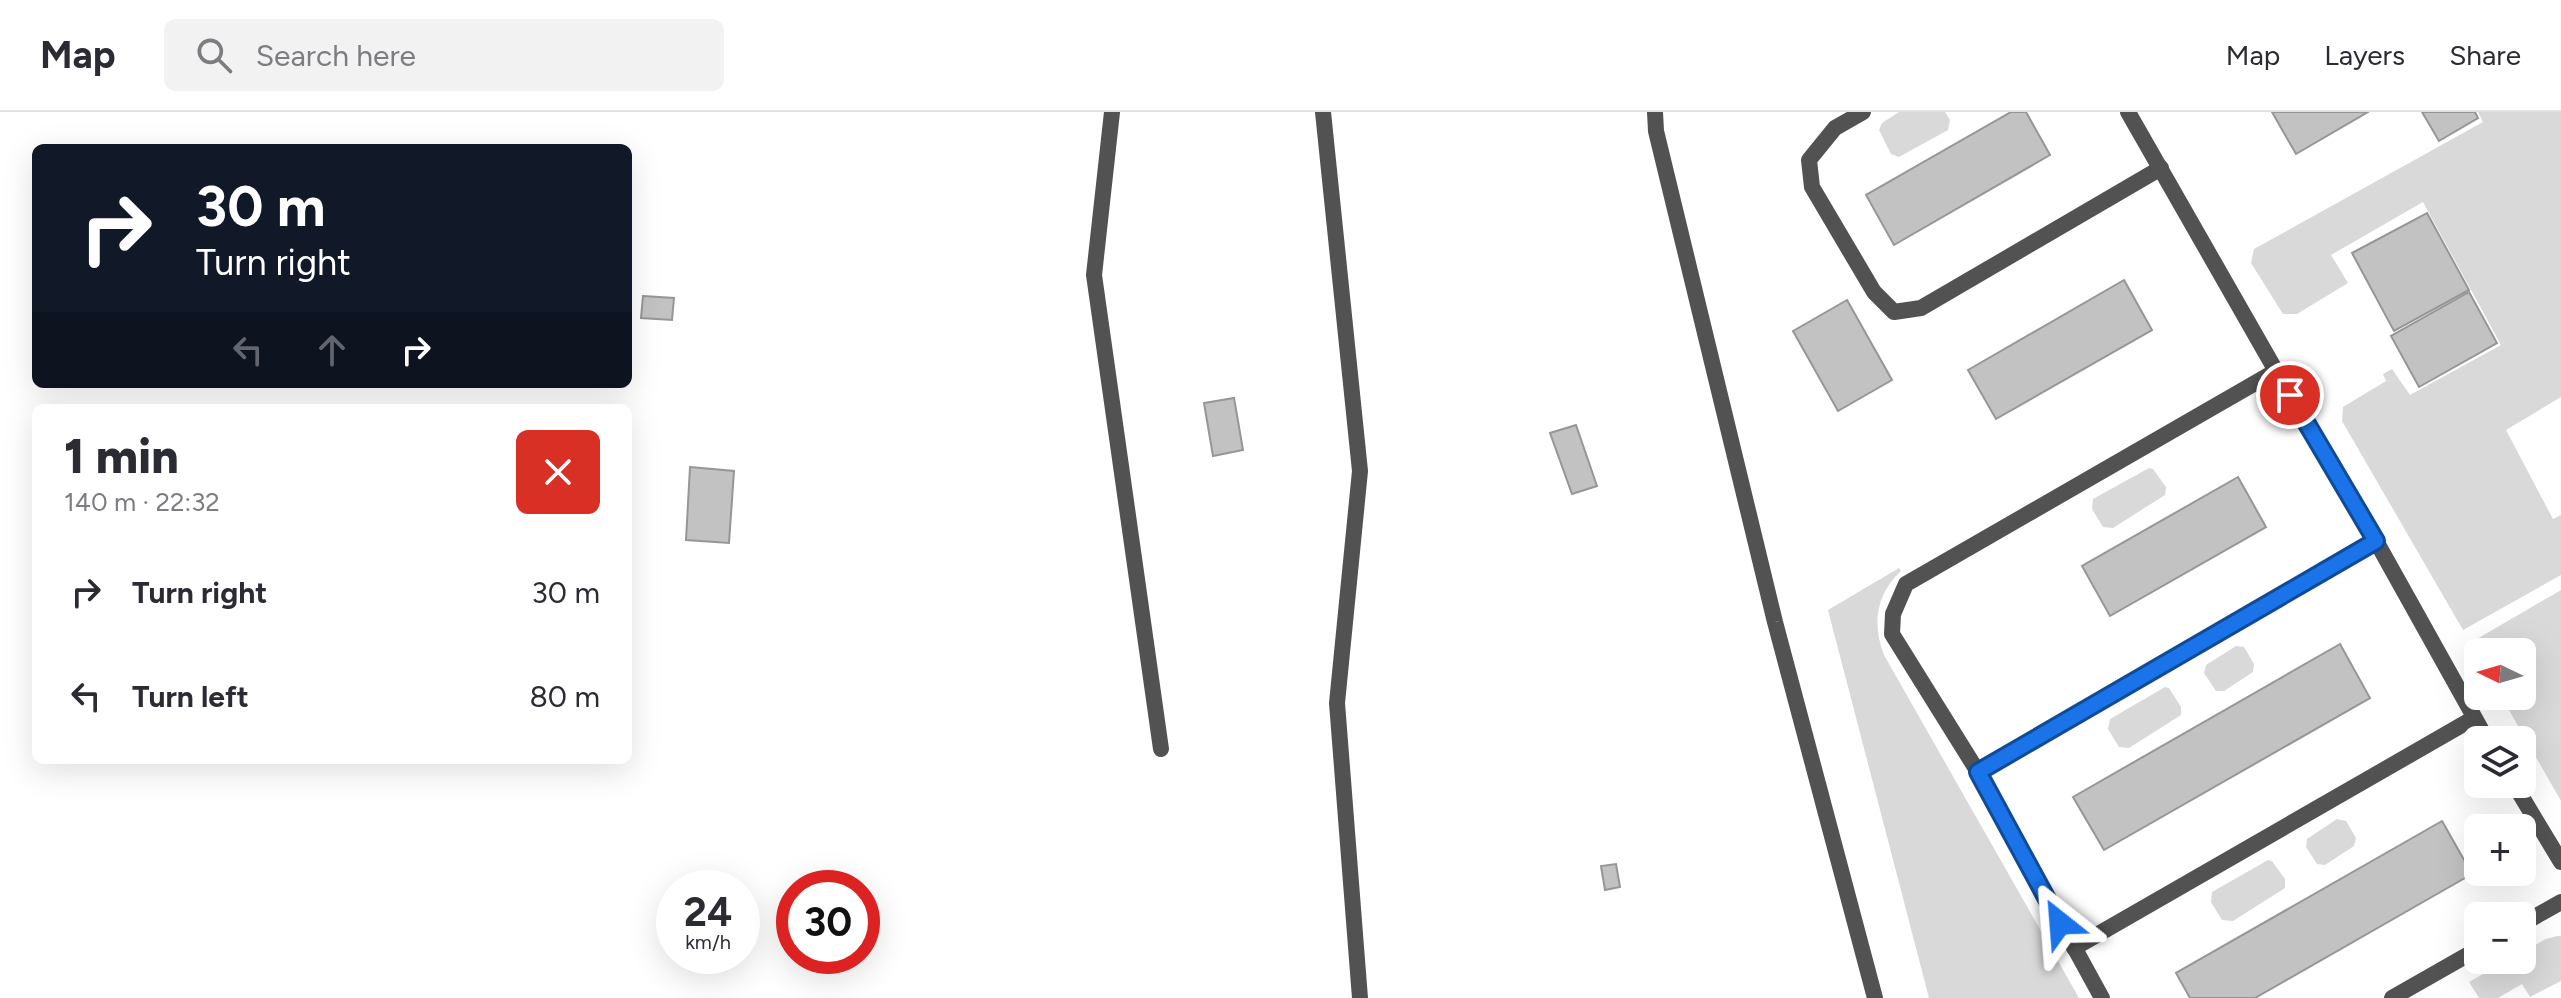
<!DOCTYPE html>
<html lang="en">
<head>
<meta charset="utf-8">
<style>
	body { margin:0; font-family:Figtree,sans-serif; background:#f2f2f3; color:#2b2b33; height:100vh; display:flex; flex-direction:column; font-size:30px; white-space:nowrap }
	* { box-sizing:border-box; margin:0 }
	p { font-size:26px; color:#7c7c81 }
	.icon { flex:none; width:44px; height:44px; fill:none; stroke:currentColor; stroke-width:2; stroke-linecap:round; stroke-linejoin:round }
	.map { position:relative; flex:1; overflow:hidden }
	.details { position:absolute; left:32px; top:292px; width:600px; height:360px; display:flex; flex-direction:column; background:#fff; border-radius:12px; box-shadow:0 8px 32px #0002 }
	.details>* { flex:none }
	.top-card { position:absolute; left:32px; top:32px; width:600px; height:244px; border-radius:12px; box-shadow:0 8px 32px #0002; background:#111827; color:#fff; overflow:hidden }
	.needle { width:52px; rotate:275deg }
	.tools { position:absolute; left:2464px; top:526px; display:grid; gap:16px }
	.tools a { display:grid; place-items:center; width:72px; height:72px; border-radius:12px; background:#fff; box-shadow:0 8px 32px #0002; font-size:40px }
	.speed { position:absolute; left:656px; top:758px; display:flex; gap:16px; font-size:40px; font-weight:700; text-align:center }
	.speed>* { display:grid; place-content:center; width:104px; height:104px; border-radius:50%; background:#fff; box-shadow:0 8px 32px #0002; line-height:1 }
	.speed small { font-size:20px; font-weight:400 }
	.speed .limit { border:12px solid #d22; background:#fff; color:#111 }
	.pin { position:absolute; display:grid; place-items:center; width:68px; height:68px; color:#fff; margin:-34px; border:4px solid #fff; border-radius:50%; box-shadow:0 2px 8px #0007 }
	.me { position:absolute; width:88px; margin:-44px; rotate:332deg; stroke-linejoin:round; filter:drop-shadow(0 0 6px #0008) }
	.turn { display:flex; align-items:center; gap:28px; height:168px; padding:0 32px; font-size:36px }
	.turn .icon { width:104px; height:104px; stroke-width:2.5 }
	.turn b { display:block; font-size:56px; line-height:68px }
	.lanes { display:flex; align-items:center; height:76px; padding:0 32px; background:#0003; justify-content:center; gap:40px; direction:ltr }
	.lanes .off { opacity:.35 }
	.round { display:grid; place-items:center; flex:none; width:84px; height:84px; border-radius:12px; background:#f2f2f3 }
	.overview { display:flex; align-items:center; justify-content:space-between; height:136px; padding:0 32px }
	h1 { font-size:48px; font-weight:800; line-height:60px }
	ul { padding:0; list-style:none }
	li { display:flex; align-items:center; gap:24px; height:104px; padding:0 32px }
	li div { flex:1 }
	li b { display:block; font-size:30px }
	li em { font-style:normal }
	header { display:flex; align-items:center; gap:48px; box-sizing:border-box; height:112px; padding:0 40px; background:#fff; border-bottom:2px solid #e1e1e2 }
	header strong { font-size:38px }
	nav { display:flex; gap:44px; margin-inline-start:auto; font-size:28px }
	.search { width:560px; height:72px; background:#f2f2f3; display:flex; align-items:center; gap:20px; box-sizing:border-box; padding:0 28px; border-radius:12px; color:#7c7c81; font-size:30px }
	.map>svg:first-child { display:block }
</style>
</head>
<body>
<header>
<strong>Map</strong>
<div class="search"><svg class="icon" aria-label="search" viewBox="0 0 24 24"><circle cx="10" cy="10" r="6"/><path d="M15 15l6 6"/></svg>Search here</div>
<nav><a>Map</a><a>Layers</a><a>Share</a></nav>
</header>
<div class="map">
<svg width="2561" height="886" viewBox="0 0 2561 886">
	<rect width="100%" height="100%" fill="#fff"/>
	<!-- green -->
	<g fill="#d9d9d9">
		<polygon points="1899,0 1945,0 1950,8 1948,18 1899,45 1891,42 1879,18 1882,11"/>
		<polygon points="2478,0 2561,0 2561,285 2506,318 2553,407 2561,403 2561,463 2463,518 2342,309 2343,295 2386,269 2383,262 2392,257 2410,283 2501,233 2423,90 2331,143 2348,171 2297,202 2283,202 2251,151 2254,137 2483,10"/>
		<polygon points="2149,356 2153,357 2166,375 2165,383 2113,416 2103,415 2092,397 2093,387"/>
		<path d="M1899,456l2,3c-25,23 -29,53 -17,84l195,343h-150l-101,-388z"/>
		<polygon points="2561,478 2561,689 2501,584 2522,584 2522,540 2478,540 2478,545 2470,531"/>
		<polygon points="2236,534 2244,535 2254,552 2253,560 2224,579 2216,579 2204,561 2206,553"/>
		<polygon points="2165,575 2169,576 2181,595 2181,603 2129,636 2119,635 2108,617 2110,607"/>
		<polygon points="2337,707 2346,709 2356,726 2354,734 2325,753 2317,752 2306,735 2307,727"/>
		<polygon points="2268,748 2272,749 2285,767 2285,776 2233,809 2222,808 2211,790 2212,780"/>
		<polygon points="2557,824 2561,824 2561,869 2530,885 2522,872 2498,886 2479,886 2469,870 2508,848 2522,848 2522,840 2546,827"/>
	</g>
	<!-- building -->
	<g fill="#c2c2c2" stroke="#969696" stroke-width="2">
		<polygon points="2011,0 2026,0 2050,43 1894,133 1866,83"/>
		<polygon points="2272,0 2368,0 2296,42"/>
		<polygon points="2422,0 2475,0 2478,6 2439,29"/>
		<polygon points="2427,101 2469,178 2394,219 2352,141"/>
		<polygon points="2124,168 2152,218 1996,307 1968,258"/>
		<polygon points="2469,180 2497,231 2419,275 2391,224"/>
		<polygon points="643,184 674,186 672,208 641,206"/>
		<polygon points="1847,188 1892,268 1838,299 1793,219"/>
		<polygon points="1234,286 1243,338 1213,344 1204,291"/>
		<polygon points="1576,313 1597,374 1572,382 1550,321"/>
		<polygon points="690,355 734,359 729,431 686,428"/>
		<polygon points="2238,365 2266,415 2110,504 2082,454"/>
		<polygon points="2340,532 2370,586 2104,738 2073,685"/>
		<polygon points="2442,709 2472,762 2255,886 2190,886 2176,861"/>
		<polygon points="1616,752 1620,775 1605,778 1601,754"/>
	</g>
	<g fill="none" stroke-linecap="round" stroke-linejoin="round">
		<!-- street -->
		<g stroke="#525252" stroke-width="16">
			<polyline points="1112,0 1094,163 1161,637"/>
			<polyline points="1323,0 1360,359 1337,591 1360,886"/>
			<polyline points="1655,0 1656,19 1775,510 1875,886"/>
			<polyline points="1863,0 1835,16 1809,48 1812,75 1874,180 1894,200 1921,196 2161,56"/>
			<polyline points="2128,0 2276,259 2376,429 2487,628"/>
			<polyline points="1978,660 2376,429"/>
			<polyline points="2514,672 2561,750"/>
			<polyline points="2522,812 2561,790"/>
			<polyline points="2074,836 2474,606"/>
			<polyline points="2102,886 1978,660 1892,522 1893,502 1906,472 2276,259"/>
			<polyline points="2392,886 2478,837"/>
		</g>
	</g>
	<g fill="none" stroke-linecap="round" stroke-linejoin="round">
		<!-- route casing -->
		<g stroke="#114b97" stroke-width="20">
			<polyline id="route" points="2060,811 1978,660 2376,429 2290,283"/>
		</g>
		<!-- route -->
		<use href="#route" stroke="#1a73e8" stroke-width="14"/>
	</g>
</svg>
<div class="tools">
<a><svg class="needle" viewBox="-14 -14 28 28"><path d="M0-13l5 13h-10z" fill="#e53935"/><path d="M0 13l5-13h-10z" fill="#7c7c81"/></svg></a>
<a><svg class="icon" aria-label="layers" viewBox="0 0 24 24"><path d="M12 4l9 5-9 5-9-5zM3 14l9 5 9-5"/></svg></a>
<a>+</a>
<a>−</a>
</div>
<div class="speed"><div>24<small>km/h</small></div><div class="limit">30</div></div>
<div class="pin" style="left:2290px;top:283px;background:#d93025"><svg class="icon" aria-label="arrive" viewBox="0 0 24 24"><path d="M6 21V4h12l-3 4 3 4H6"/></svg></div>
<svg class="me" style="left:2060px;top:811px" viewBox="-20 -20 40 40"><path d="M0-17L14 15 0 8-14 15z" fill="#1a73e8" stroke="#fff" stroke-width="4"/></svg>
<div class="top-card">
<div class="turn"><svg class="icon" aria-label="right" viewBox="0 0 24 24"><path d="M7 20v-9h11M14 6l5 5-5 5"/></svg><div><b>30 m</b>Turn right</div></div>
<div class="lanes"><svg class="icon off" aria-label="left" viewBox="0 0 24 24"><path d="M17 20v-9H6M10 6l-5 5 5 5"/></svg><svg class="icon off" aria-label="ahead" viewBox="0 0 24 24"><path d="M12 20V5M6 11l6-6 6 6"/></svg><svg class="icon" aria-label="right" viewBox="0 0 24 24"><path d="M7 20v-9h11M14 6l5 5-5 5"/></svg></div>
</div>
<section class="details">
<div class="overview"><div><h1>1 min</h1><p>140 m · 22:32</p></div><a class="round" style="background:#d93025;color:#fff"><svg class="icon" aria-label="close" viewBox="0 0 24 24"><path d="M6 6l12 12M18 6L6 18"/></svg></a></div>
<ul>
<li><svg class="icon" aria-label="right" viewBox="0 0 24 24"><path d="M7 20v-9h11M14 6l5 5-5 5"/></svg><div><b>Turn right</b></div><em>30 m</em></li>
<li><svg class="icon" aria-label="left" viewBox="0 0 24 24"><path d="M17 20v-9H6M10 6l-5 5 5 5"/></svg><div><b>Turn left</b></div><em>80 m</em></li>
</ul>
</section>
</div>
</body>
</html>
